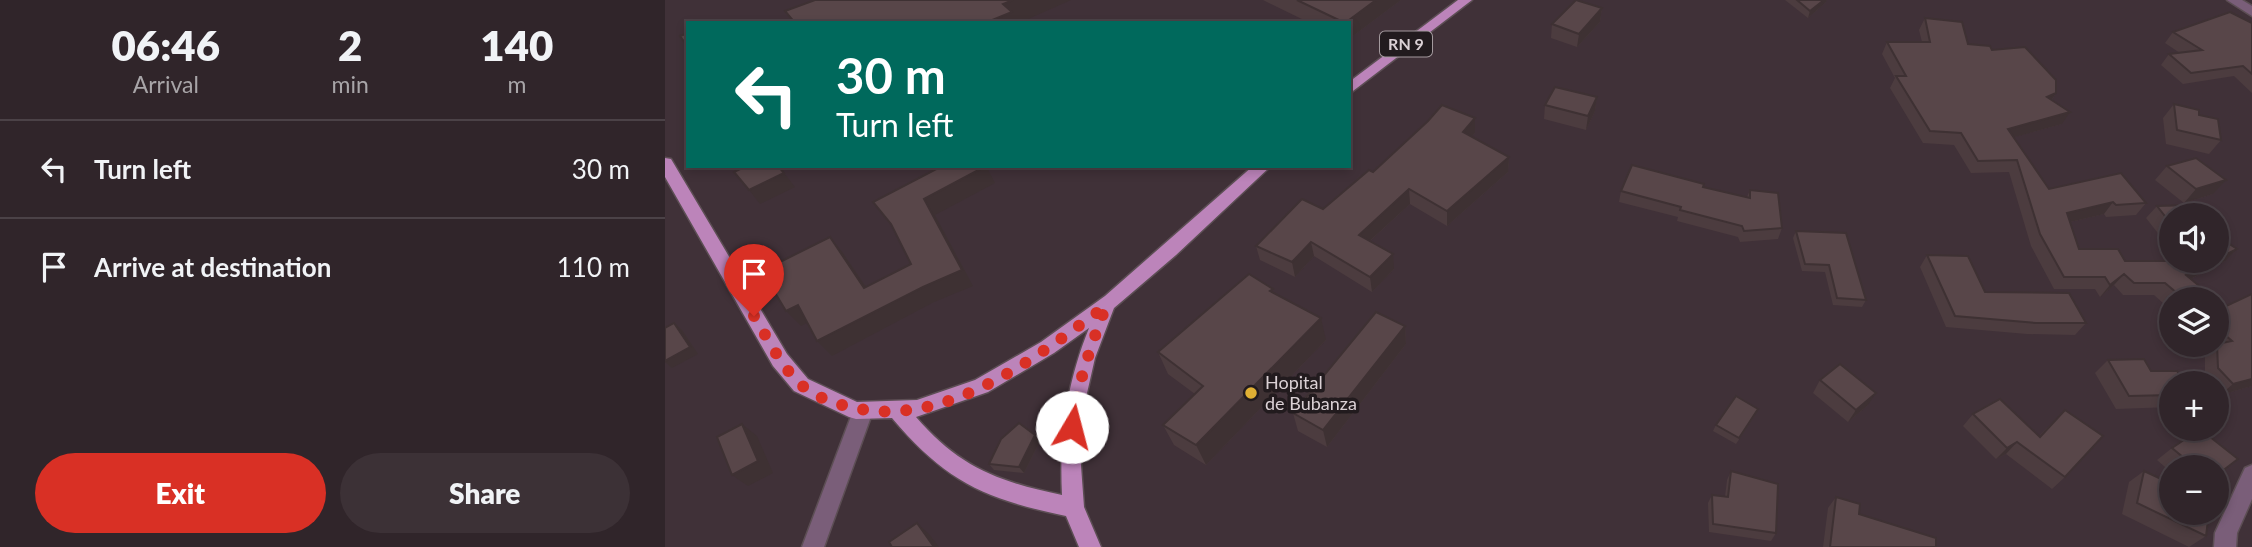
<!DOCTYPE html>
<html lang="en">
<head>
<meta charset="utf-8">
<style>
	body { margin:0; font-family:Lato,sans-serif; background:#3c3136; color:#f1f3f6; height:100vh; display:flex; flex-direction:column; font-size:26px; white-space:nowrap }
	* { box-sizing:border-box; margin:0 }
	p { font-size:23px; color:#a8a5a8 }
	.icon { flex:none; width:38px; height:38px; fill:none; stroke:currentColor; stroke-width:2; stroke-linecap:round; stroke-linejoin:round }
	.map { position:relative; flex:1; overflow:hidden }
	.sheet { display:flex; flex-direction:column; background:#30252a; width:665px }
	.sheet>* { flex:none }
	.guide { position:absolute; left:21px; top:21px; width:665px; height:147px; border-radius:0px; box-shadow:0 4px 10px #0003,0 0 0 2px #4b4247; background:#00695c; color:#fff; overflow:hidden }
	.tools { position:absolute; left:1494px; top:203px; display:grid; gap:14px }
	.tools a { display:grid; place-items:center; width:70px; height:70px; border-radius:50%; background:#30252a; box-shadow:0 4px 10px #0003,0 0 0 2px #4b4247; font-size:35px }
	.pin { position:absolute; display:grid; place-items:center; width:60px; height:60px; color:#fff; margin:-72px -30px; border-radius:50% 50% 50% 0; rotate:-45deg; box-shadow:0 0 7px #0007 }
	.pin .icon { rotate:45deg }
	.me { position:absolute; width:77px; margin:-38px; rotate:8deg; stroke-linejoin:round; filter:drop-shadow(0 0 5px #0008) }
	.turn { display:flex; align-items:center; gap:24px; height:147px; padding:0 35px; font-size:32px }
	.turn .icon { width:91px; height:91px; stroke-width:2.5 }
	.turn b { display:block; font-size:49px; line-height:60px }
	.eta { display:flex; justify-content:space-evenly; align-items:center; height:119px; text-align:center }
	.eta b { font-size:42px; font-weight:800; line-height:49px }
	.cta { display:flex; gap:14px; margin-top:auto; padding:14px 35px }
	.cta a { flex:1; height:80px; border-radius:42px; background:#d93025; color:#fff; font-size:28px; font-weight:800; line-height:80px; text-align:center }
	.cta a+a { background:#3c3136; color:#f1f3f6 }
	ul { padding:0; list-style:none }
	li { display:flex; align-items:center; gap:21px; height:98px; padding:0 35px; border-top:2px solid #4b4247 }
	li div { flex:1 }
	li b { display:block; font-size:26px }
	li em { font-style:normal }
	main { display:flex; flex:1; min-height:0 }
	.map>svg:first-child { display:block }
</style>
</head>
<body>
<main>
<section class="sheet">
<div class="eta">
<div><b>06:46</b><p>Arrival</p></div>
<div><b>2</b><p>min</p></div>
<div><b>140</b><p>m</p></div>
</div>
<ul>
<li><svg class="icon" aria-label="left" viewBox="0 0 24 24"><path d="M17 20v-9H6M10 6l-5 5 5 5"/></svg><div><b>Turn left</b></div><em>30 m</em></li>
<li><svg class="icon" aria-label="arrive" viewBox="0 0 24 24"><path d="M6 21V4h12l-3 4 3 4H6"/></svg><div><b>Arrive at destination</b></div><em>110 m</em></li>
</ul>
<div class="cta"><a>Exit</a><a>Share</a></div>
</section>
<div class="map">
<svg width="1587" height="547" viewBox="0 0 1587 547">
	<rect width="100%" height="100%" fill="#403138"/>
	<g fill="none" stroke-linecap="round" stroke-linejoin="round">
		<!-- minor casing -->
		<g stroke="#5c4e54" stroke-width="3">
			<g id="minor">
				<polygon points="1562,0 1577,0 1587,6 1587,16"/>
				<polygon points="198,402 205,405 208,411 159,547 137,547 188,411 191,405"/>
				<polygon points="1587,465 1587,499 1572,533 1571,547 1549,547 1550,533 1580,468"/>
			</g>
		</g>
		<!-- major casing -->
		<g stroke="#5c4e54" stroke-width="3">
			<g id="major">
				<polygon points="793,0 807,0 684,94 684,82"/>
				<path d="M0,158l6,1 116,195 21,25 49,23 60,-2 58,-20 66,-38 64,-46 148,-130h18l-95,89 -62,53 -19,50 -10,44 -5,50 4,55 17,40h-22l-13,-31c-81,-17 -120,-34 -174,-98l-36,1 -7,-2 -55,-26 -21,-25 -108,-189zM424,328c-22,55 -30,107 -27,167 -63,-13 -103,-28 -146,-78l72,-25 66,-39z"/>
			</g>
		</g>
		<!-- minor -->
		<use href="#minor" fill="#7a5e79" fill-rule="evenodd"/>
		<!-- major -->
		<use href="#major" fill="#bc84ba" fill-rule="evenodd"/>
	</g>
	<!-- wall -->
	<g fill="#4c3c3f">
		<polygon points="598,0 736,0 684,39 684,23 645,23"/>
		<polygon points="1120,0 1162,0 1160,3 1143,18"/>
		<polygon points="937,8 935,22 912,47 886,38 887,24"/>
		<polygon points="1260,18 1303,44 1327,50 1391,93 1387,100 1397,124 1349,137 1384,189 1481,203 1471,215 1441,217 1439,214 1405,222 1414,249 1460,261 1502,261 1500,259 1507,252 1507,261 1560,261 1526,279 1550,299 1507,299 1507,311 1489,295 1458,295 1449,285 1435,297 1430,289 1389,289 1366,246 1344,172 1306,173 1289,145 1258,143 1225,88 1230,78 1217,54 1222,42 1257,42 1254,30"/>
		<polygon points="1587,23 1587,93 1569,76 1518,84 1496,65 1504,54 1515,53 1500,43 1508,32"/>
		<polygon points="932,97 930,111 921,130 879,119 880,105"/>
		<polygon points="1509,104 1534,115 1556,140 1544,154 1501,144 1498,118"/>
		<polygon points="810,118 810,133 806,137 844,157 843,172 782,226 745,204 705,241 729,269 707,292 649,256 630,277 595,260 591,246 658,209"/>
		<polygon points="1502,166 1548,194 1519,203 1490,180"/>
		<polygon points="1038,187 1082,197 1085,190 1117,228 1113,239 1075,242 1073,237 1012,221 1013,217 954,202 956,191"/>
		<polygon points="1492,206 1507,215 1507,251 1481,218"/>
		<polygon points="1131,231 1201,300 1197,307 1168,305 1160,272 1137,271 1128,238"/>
		<polygon points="1262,255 1320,292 1421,323 1410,335 1362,334 1281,327 1255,267"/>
		<polygon points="608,293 661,340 541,465 509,445 498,425 530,394 503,374 493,352"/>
		<polygon points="1587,294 1587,386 1555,395 1552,393 1552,383 1543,383 1540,380 1540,356 1549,348 1545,345 1552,345 1552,301 1559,307"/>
		<polygon points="740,326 741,344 662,447 633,431 628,413"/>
		<polygon points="1443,360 1486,371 1507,383 1507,407 1451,409 1430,373"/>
		<polygon points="1155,380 1203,405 1183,422 1148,393"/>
		<polygon points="1400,410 1400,477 1387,489 1341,454 1331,459 1298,426 1308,414 1374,436"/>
		<polygon points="1090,415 1071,444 1048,431 1051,425"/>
		<polygon points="375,441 359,473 329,470 324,464"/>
		<polygon points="1507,448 1552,467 1507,467 1507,473 1492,460"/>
		<polygon points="1066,471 1111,533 1106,541 1044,532 1043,503 1047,495 1060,497 1062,480"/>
		<polygon points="1479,471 1541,536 1524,547 1457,514 1464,482"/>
		<polygon points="1171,497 1194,514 1271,547 1158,547 1163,508"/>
	</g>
	<!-- shaded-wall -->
	<g fill="#3e3133">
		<polygon points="348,0 406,0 354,23 320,23 338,4"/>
		<polygon points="711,0 736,0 684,39 684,23 680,23"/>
		<polygon points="1159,0 1162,0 1160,3 1143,18 1145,11"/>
		<polygon points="937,8 935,22 912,47 914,34"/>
		<polygon points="1391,93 1383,106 1382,97"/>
		<polygon points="932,97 930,111 921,130 923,116"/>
		<polygon points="1405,112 1397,124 1335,141 1343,129"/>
		<polygon points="810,118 810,133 797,147 798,132"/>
		<polygon points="844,157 843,172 782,226 782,211"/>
		<polygon points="321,166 330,183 270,215 308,286 269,302 167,356 152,341 258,287 259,199"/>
		<polygon points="119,173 130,187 95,204 84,190"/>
		<polygon points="1561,180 1548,194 1519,203 1531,189"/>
		<polygon points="744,189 745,204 696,249 694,235"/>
		<polygon points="1448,202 1439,214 1392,225 1402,213"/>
		<polygon points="165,237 178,253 212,303 199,288"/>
		<polygon points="646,242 649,256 630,277 627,262"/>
		<polygon points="1572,249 1560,261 1510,287 1521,275 1550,261 1552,261 1552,259"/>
		<polygon points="728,254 729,269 707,292 705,277"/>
		<polygon points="1459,274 1449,285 1435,297 1445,285"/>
		<polygon points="133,305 148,320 136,326 121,311"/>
		<polygon points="656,318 661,340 541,465 531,445"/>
		<polygon points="9,323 17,330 33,354 7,368 0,362 0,361"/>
		<polygon points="740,326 741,344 662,447 658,430"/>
		<polygon points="1587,379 1587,386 1555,395 1568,384"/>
		<polygon points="1211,393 1203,405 1183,422 1191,410"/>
		<polygon points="77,424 92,436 108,473 83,486 67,475"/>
		<polygon points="370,435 375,441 359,473 354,467"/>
		<polygon points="1352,442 1341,454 1331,459 1342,448"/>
		<polygon points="252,523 264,534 274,547 269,547"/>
	</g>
	<!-- building -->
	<g fill="#584649" stroke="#3e3133" stroke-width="2">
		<polygon points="150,0 348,0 338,4 347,12 320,23 130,23 120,11"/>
		<polygon points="632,0 711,0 680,23"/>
		<polygon points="911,0 937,8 914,34 887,24"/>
		<polygon points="1132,0 1159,0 1145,11"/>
		<polygon points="1565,12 1587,23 1587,74 1578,66 1526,73 1504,54 1537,50 1508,32"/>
		<polygon points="1260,18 1297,22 1303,44 1325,46 1327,50 1360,47 1391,80 1391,93 1382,97 1405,112 1343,129 1384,189 1456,173 1481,203 1451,205 1448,202 1402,213 1414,249 1453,249 1460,261 1550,261 1521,275 1550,299 1519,299 1500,283 1469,283 1459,274 1445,285 1440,277 1399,277 1375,234 1352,160 1313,161 1296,133 1265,131 1231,76 1241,76 1222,42 1265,42"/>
		<polygon points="23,33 23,47 15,36"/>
		<polygon points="890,87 932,97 923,116 880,105"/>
		<polygon points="1509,104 1534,110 1534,115 1553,119 1556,140 1512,130"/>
		<polygon points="777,105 810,118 798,132 844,157 782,211 744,189 694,235 728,254 705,277 646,242 627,262 591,246 637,199 658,209 704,170 708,172 763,121"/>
		<polygon points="1531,158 1561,180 1531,189 1502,166"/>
		<polygon points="967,165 1039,184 1038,187 1085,198 1085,190 1113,193 1117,228 1079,231 1077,226 1015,210 1016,207 956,191"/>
		<polygon points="81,166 113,166 119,173 84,190 69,172"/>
		<polygon points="277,166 321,166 259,199 297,270 258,287 152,341 133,305 121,311 97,271 165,237 199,288 246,264 226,224 208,202"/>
		<polygon points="1526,205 1534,215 1507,215 1507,225 1492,206"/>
		<polygon points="1131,231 1181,233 1201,300 1172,298 1164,265 1140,264"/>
		<polygon points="1552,236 1572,249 1552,259"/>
		<polygon points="1262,255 1303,256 1320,292 1404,293 1421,323 1371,323 1290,316"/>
		<polygon points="584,274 608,289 605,291 656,318 531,445 498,425 538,386 493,352"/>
		<polygon points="1587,294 1587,379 1568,384 1553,368 1552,344 1567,341 1552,328 1552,301 1559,307"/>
		<polygon points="711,312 740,326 658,430 628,413"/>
		<polygon points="9,323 25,347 0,361 0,328"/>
		<polygon points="1479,359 1486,371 1512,371 1520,383 1507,383 1507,395 1464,396 1443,360"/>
		<polygon points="1175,364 1211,393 1191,410 1155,380"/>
		<polygon points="1071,396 1093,409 1074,438 1051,425"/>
		<polygon points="1335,399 1375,437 1400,410 1438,436 1400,477 1352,442 1342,448 1308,414"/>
		<polygon points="354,423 370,435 354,467 324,464 336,439"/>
		<polygon points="77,424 93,461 67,475 52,437"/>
		<polygon points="1535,429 1573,459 1552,475 1552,467 1530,467 1507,448"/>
		<polygon points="1066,471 1113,484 1111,533 1048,524 1047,495 1063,497"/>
		<polygon points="1479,471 1507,484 1507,513 1544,513 1541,536 1472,503"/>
		<polygon points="1171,497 1195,504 1194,514 1271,538 1271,547 1165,547"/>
		<polygon points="252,523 269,547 227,547 224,542"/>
	</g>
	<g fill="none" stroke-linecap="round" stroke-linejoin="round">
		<!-- route -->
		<path stroke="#d93025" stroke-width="12" stroke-dasharray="0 21.6" d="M89,316c14,23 26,48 45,67 13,12 31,19 47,23 97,26 187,-47 260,-100 -15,40 -29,78 -34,121"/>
	</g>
	<!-- markers -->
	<circle fill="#e0b034" stroke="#221b1e" stroke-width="2.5" cx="586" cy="393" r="7"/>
	<g text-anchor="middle" stroke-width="7" stroke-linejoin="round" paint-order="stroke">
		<!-- shield labels -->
		<rect fill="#221b1e" stroke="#a49a9e" stroke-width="2" x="715" y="31.5" width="52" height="25" rx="5"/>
		<g font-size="16" font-weight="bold" fill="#dbd1d5">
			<text x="741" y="50">RN 9</text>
		</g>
		<!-- poi labels -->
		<g font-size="18" fill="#dbd1d5" stroke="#221b1e" text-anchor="start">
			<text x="600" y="389">Hopital<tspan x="600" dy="21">de Bubanza</tspan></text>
		</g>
	</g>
</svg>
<div class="tools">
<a><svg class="icon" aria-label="sound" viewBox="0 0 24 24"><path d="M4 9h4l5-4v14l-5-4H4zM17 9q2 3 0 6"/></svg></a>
<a><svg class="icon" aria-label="layers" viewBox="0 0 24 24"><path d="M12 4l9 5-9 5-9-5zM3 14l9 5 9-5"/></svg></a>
<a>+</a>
<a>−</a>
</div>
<div class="pin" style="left:89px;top:316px;background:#d93025"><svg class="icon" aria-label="arrive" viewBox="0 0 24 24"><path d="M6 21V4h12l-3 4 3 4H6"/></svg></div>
<svg class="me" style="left:407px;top:427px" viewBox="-20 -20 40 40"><circle r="19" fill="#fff"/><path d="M0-13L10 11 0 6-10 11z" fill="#d93025"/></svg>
<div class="guide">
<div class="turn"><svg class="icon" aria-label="left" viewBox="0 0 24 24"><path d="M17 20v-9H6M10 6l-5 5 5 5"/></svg><div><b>30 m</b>Turn left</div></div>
</div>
</div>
</main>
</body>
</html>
